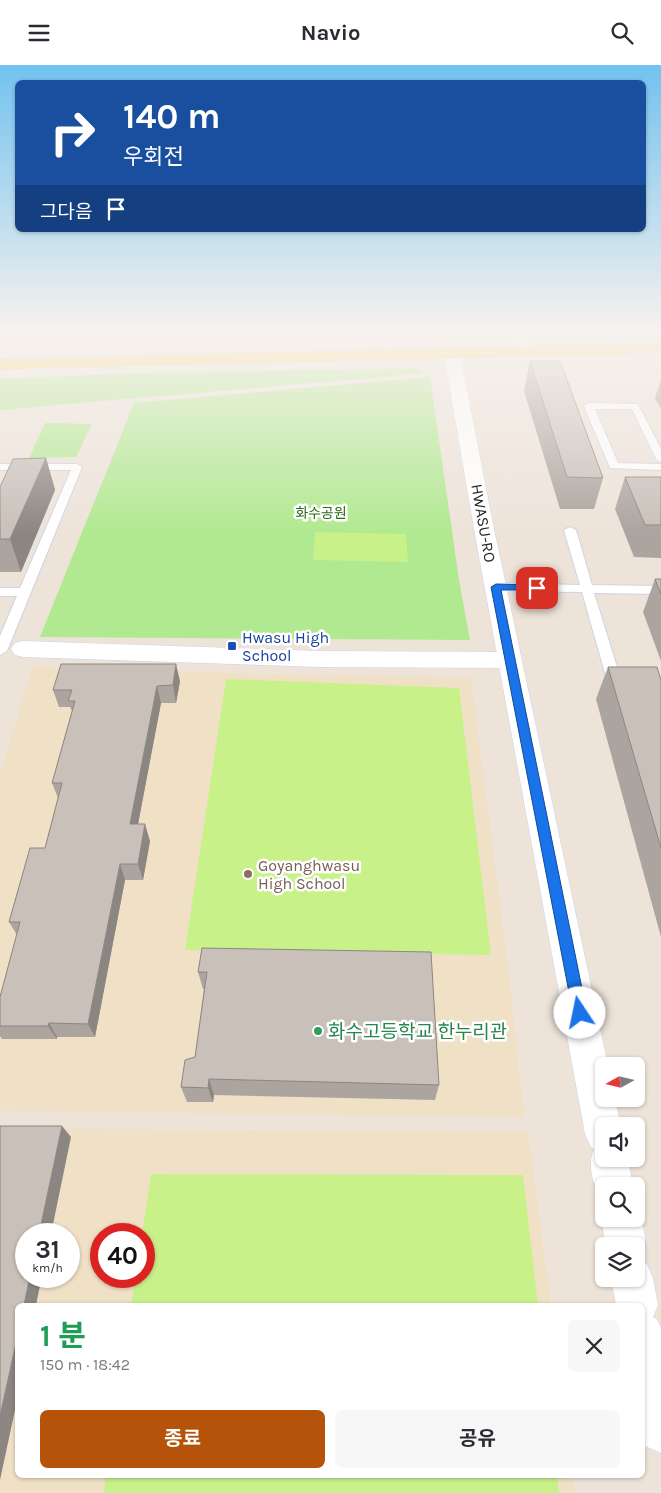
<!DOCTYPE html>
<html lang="ko">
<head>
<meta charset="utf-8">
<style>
	body { margin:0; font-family:Karla,"Noto Sans KR",sans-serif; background:#f7f7f7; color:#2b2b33; height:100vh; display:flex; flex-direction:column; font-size:19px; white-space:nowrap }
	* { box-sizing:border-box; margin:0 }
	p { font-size:16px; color:#7c7c81 }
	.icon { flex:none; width:28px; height:28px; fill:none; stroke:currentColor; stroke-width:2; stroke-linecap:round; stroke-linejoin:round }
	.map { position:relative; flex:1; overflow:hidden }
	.drawer { position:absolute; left:15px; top:1238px; width:630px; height:175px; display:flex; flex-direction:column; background:#fff; border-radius:8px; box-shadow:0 1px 4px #0004 }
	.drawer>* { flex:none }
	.top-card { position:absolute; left:15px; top:15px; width:631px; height:152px; border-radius:8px; box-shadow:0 1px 4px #0004; background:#1a4fa0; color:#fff; overflow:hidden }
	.needle { width:32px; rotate:262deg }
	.fabs { position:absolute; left:595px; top:992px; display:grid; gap:10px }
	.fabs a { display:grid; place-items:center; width:50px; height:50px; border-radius:8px; background:#fff; box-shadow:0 1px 4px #0004; font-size:25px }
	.speed { position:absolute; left:15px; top:1158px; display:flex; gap:10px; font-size:25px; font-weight:700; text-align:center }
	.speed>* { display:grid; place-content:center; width:65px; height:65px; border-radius:50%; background:#fff; box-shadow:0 1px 4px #0004; line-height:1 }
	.speed small { font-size:12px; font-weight:400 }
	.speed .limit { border:8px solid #d22; background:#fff; color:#111 }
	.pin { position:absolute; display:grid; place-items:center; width:42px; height:42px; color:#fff; margin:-21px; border-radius:10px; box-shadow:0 2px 8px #0006 }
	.me { position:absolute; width:55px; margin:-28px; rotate:349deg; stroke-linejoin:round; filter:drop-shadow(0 0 4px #0008) }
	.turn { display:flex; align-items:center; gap:18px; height:105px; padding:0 25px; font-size:22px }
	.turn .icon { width:65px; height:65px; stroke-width:2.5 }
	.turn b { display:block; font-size:35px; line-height:42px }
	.then { display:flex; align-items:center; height:48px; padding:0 25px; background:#0003; gap:10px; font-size:19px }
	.round { display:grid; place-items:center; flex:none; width:52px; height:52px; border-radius:8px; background:#f7f7f7 }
	.overview { display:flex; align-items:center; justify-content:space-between; height:85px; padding:0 25px }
	h1 { font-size:30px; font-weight:700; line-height:38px; color:#1e9e55 }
	.cta { display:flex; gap:10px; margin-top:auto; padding:10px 25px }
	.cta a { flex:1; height:58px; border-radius:8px; background:#b45309; color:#fff; font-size:20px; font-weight:700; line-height:58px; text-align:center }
	.cta a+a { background:#f7f7f7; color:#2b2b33 }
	header { display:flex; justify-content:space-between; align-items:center; height:65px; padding:0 25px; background:#fff; font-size:22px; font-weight:700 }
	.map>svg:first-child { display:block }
</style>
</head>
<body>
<header><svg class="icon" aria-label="menu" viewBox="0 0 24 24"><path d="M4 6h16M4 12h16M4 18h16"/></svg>Navio<svg class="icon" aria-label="search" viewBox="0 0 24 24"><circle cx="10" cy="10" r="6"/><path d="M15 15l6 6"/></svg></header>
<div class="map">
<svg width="661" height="1428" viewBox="0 0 661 1428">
	<rect width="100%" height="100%" fill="#ede3d9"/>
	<!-- education -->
	<g fill="#f0e1c6" fill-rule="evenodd">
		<polygon points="33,601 228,608 471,613 509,909 524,1052 0,1046 0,709"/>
		<path d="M0,1063l528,4 23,173h-533v170h555l2,18h-575zM26,1169h43v42h-43zM101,1169h43v42h-43z"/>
	</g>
	<!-- green -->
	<g fill="#b1e990">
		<polygon points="11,268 143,268 144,270 0,275"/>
		<polygon points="417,303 427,308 0,345 0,314 139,308"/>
		<polygon points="430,312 459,515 470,575 40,572 134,338"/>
		<polygon points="45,358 92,359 76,392 29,393"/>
	</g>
	<!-- pitch -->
	<g fill="#c9f18a">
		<polygon points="315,467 406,469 408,497 313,495"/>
		<polygon points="226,614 459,623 491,890 185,885"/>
		<polygon points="151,1109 523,1110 538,1240 131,1240 136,1211 144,1211 144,1169 142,1169"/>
		<polygon points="106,1410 557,1410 559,1428 104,1428"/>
	</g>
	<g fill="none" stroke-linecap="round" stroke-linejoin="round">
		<!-- service casing -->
		<g stroke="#ced3e3" stroke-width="2">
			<g id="service">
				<polygon points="589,338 638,339 661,384 661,397 656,394 632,344 595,344 618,398 661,399 661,405 610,403 584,341"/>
				<polygon points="0,399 77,399 82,402 7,586 0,590 0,571 17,531 0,531 0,523 20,523 71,405 0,405"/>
				<polygon points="570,462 576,465 592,520 661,521 661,529 594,528 621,615 619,618 609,618 607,615 582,527 496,526 490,522 496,518 580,520 564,465"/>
			</g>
		</g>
		<!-- minor casing -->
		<g stroke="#ced3e3" stroke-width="1">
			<g id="minor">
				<polygon points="505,268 520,268 533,286 530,289 520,289"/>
				<polygon points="23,576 319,586 510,587 519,589 522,595 519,601 510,603 319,602 23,592 15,590 11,584 15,578"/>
			</g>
		</g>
		<!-- tertiary casing -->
		<g stroke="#ced3e3" stroke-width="1">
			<g id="tertiary">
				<path d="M452,284l6,2 2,3 34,175 114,537h-4v33h11l6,27h-17v33h24l5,27h-29v15l-4,-1c-7,-17 -13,-35 -6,-51l-3,-2 -6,-13 -111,-605 -30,-175 2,-3z"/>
				<path d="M636,1143c7,16 15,39 3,53l8,3 6,15 5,26 -5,12 4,2 4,9v125l-16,-7 -3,-5v-136h-26l-5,-26h25v-33h-30l-5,-27 3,-6v6h32z"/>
			</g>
		</g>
		<!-- primary casing -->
		<g stroke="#c7c7c7" stroke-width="1">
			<polygon id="primary" points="661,278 661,288 0,304 0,294"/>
		</g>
		<!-- service -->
		<use href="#service" fill="#fff" fill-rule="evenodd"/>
		<!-- minor -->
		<use href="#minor" fill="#fff" fill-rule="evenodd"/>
		<!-- tertiary -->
		<use href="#tertiary" fill="#fff" fill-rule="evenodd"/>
		<!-- primary -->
		<use href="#primary" fill="#fdcd4e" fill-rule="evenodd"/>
	</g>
	<!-- wall -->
	<g fill="#aca59f">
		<polygon points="530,296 603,413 594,444 560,444 524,326"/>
		<polygon points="661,314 661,344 655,333"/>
		<polygon points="46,393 55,425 21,507 0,507 0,422"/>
		<polygon points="625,412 661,412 661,493 634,492 615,444"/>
		<polygon points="655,514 661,514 661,596 643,547"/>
		<polygon points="608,602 661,615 661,872 596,634"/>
		<polygon points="180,616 176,638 161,638 138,759 150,776 143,815 125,815 95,972 57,972 57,974 2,974 0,971 0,932 17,870 9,857 45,783 58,733 52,718 72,646 70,642 59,642 53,625"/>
		<polygon points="202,883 439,1020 435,1035 214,1030 213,1037 187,1037 181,1022 195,992 204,924 203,924 198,907"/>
	</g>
	<!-- shaded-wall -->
	<g fill="#8c8682">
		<polygon points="46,393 55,425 21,507 10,474"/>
		<polygon points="176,599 180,616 176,638 173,620"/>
		<polygon points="157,621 161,638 135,775 130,759"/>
		<polygon points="145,759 150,776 143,815 138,799"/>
		<polygon points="120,799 125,815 95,972 88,959"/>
		<polygon points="49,958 57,972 57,974 48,961"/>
		<polygon points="209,1014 214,1030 213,1037 208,1023"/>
		<polygon points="62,1061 71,1072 51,1169 39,1169"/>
		<polygon points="30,1211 42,1211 36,1240 24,1240"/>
		<polygon points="18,1269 18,1331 0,1415 0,1351"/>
	</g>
	<!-- building -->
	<g fill="#c8c0b9" stroke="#8c8682">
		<polygon points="530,296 560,296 603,413 567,412"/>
		<polygon points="46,393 10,474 0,474 0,422 13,394"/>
		<polygon points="625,412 661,412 661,460 645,460"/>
		<polygon points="655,514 661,514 661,529"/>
		<polygon points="61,599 176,599 173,620 157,621 130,759 145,759 138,799 120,799 88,959 49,958 48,961 0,961 0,932 20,857 9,857 30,783 45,783 62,718 52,718 75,636 68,636 72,625 53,625"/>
		<polygon points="608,602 657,602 661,615 661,783"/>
		<polygon points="202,883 431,887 439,1020 209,1014 208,1023 181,1022 185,995 195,992 207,907 198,907"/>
		<polygon points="0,1061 62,1061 39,1169 26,1169 26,1211 30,1211 24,1240 18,1240 18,1269 0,1351"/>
	</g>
	<!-- sky -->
	<linearGradient id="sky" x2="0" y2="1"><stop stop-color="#72c2ef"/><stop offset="0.57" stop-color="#f7f2ee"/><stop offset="1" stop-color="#f7f2ee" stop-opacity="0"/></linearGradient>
	<rect width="661" height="468" fill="url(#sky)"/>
	<!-- route -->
	<polygon fill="#1a73e8" stroke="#114b97" points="496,519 537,520 541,523 537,525 501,525 587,948 585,953 580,955 575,953 573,948 491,522"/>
	<!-- markers -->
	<rect fill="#1a4fb4" stroke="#fff" stroke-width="2" x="227" y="576" width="10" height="10" rx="2.5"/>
	<circle fill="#8d6e63" stroke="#fff" stroke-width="2" cx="248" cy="809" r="5"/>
	<circle fill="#2e9e5b" stroke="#fff" stroke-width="2" cx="318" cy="966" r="5"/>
	<g text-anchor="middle" stroke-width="5" stroke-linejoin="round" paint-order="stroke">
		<!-- far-park labels -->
		<g font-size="14" fill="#296b13" stroke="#fff">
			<text x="321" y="453">화수공원</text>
		</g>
		<!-- street labels -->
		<g font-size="16" fill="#292929" stroke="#fff">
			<text transform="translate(484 458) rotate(80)" y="6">HWASU-RO</text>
		</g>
		<!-- transit labels -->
		<g font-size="16" fill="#164399" stroke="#fff" text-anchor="start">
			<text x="242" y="578">Hwasu High<tspan x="242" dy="18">School</tspan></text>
		</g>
		<!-- education labels -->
		<g font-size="16" fill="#785e54" stroke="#fff" text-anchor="start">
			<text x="258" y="806">Goyanghwasu<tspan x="258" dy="18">High School</tspan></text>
		</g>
		<!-- near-leisure labels -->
		<g font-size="19" fill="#27864d" stroke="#fff" text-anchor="start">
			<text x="328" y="973">화수고등학교 한누리관</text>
		</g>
	</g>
</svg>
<div class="fabs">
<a><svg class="needle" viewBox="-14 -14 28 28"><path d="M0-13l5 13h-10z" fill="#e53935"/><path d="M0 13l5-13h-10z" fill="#7c7c81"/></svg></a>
<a><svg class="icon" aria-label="sound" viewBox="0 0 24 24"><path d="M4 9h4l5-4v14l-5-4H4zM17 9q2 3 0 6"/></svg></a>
<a><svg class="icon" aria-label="search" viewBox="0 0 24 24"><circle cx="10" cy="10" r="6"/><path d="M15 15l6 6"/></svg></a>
<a><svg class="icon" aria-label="layers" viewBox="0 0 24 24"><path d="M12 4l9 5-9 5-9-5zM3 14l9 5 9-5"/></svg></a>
</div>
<div class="speed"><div>31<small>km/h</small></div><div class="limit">40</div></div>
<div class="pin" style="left:537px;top:523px;background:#d93025"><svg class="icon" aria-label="arrive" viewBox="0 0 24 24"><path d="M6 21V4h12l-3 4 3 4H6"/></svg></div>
<svg class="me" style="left:580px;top:948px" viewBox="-20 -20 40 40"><circle r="19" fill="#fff"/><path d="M0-13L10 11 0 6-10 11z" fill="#1a73e8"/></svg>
<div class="top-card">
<div class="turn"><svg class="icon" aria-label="right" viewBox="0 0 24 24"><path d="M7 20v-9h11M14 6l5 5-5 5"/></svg><div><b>140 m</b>우회전</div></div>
<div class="then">그다음<svg class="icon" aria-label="arrive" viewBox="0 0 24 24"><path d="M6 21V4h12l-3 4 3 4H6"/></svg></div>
</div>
<section class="drawer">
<div class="overview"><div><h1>1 분</h1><p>150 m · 18:42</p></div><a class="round"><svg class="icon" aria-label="close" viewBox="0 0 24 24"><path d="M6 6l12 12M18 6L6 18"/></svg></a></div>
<div class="cta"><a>종료</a><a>공유</a></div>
</section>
</div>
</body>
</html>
